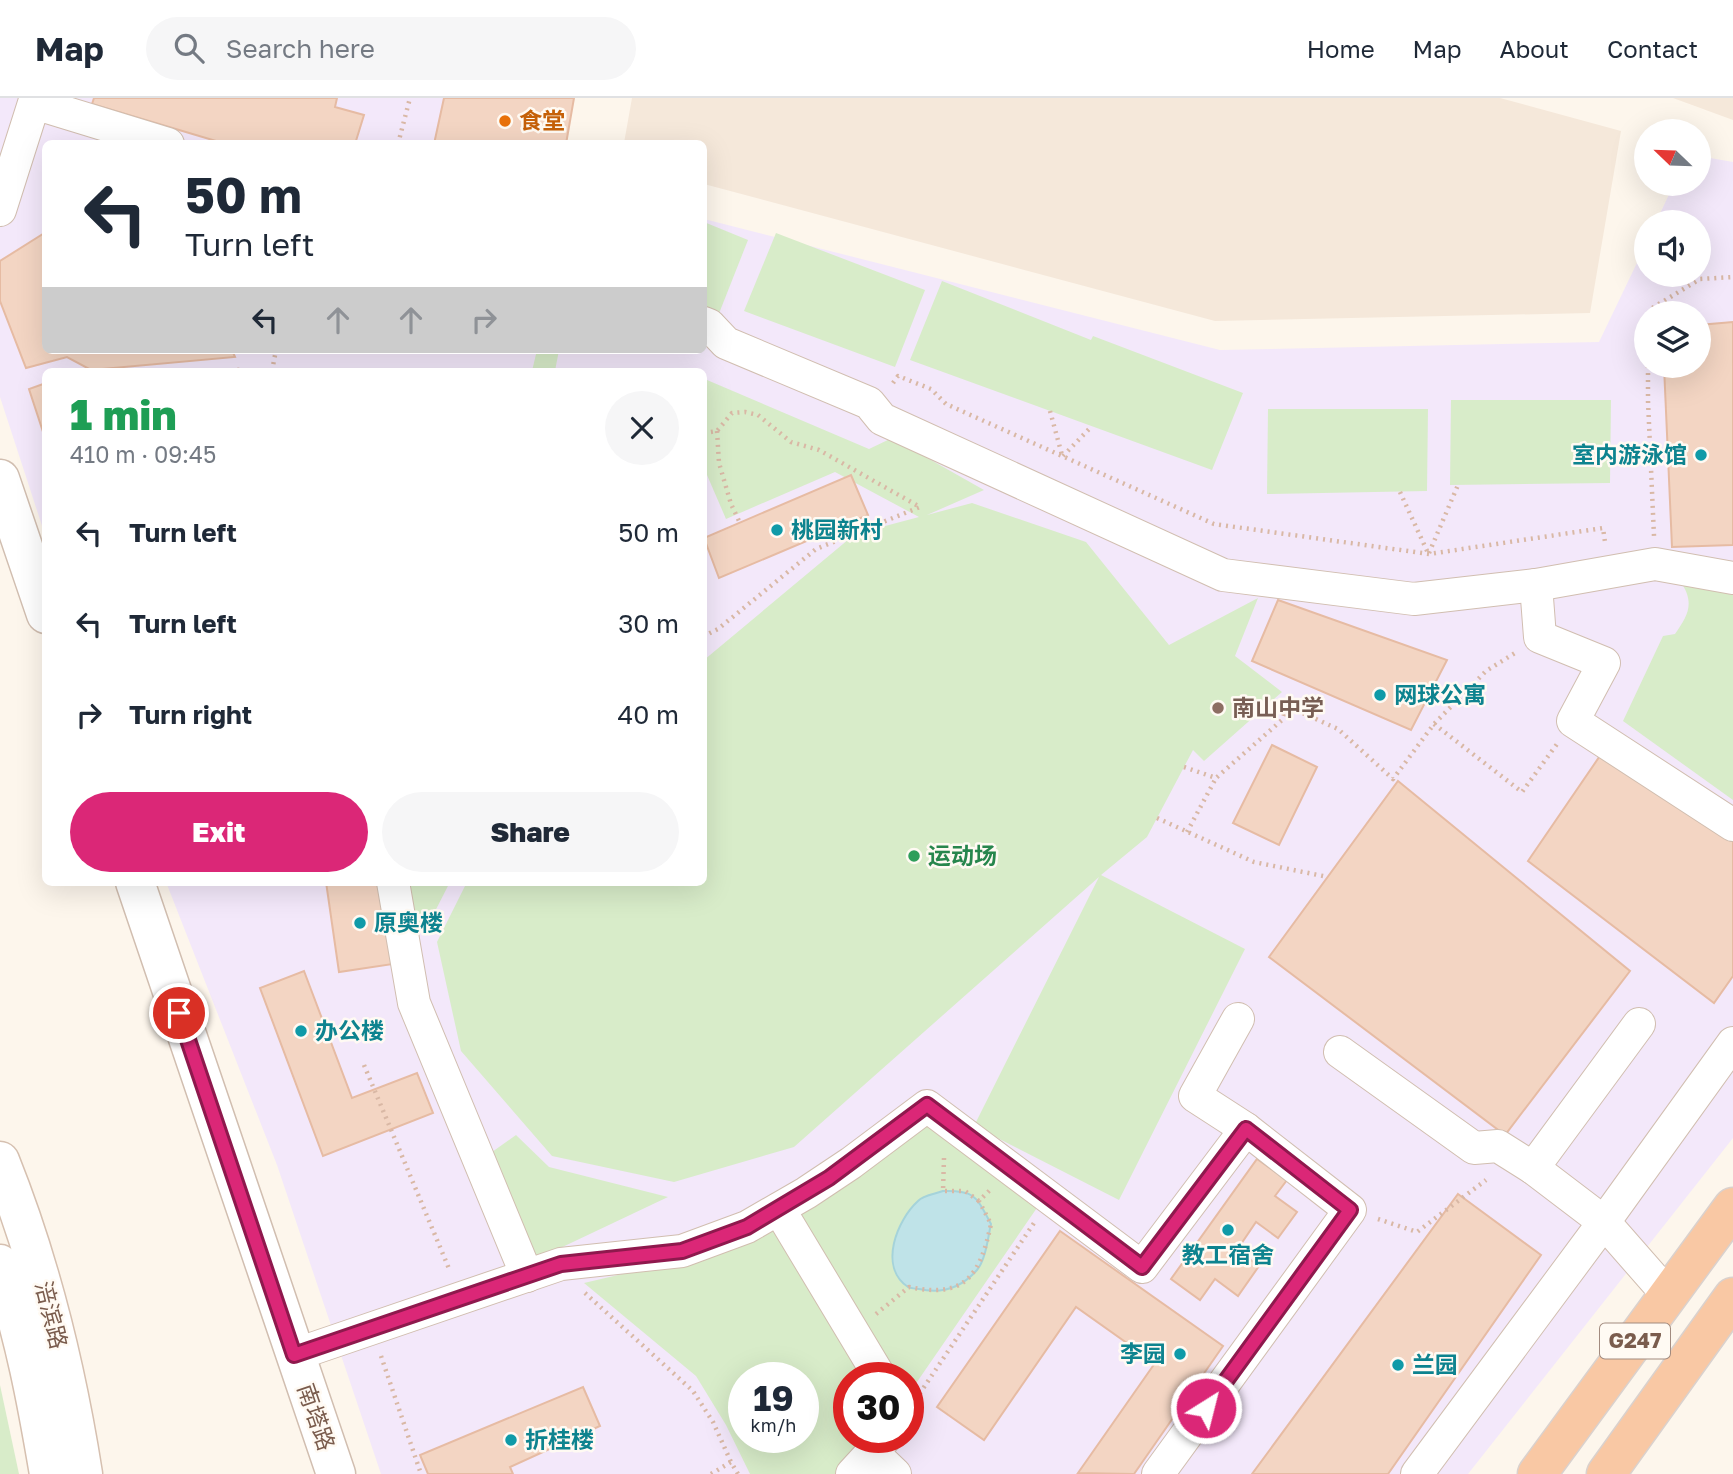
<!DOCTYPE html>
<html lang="en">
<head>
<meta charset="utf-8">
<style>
	body { margin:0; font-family:"Golos Text","Noto Sans SC",sans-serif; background:#f6f6f7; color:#1f2937; height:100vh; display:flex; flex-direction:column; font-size:26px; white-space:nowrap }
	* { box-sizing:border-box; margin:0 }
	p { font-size:23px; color:#747a83 }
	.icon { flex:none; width:38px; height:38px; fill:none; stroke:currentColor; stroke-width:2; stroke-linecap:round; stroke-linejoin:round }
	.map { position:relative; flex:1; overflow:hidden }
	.side { position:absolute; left:42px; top:270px; width:665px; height:518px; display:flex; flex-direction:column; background:#fff; border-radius:10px; box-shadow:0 7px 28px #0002 }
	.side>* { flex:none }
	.hud { position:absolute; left:42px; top:42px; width:665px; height:214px; border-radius:10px; box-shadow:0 7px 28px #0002; background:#fff; color:#1f2937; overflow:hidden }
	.needle { width:46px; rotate:293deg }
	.tools { position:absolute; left:1634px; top:21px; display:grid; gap:14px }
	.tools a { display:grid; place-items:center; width:77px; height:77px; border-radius:50%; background:#fff; box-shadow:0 7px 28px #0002; font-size:35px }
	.speed { position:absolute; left:728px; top:1264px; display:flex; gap:14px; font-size:35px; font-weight:700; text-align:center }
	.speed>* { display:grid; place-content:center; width:91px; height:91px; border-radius:50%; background:#fff; box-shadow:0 7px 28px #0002; line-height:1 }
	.speed small { font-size:18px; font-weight:400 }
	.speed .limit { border:10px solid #d22; background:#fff; color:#111 }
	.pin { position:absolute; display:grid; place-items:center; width:60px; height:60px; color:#fff; margin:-30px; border:4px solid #fff; border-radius:50%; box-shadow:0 2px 7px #0007 }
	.me { position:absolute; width:77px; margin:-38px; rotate:36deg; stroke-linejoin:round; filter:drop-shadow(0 0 5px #0008) }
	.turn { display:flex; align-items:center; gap:24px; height:147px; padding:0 28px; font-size:32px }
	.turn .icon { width:91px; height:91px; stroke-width:2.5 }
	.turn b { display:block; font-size:49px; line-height:60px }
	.lanes { display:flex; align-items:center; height:66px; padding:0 28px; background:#0003; justify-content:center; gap:35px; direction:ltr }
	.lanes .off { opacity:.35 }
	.round { display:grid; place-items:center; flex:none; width:74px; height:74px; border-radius:37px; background:#f6f6f7 }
	.head { display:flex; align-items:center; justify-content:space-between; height:119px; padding:0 28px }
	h1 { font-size:42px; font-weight:800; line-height:52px; color:#1e9e55 }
	.button { display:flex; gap:14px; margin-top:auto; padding:14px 28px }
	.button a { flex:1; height:80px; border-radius:42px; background:#db2777; color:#fff; font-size:28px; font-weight:800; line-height:80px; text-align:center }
	.button a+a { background:#f6f6f7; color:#1f2937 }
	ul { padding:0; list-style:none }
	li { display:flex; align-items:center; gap:21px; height:91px; padding:0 28px }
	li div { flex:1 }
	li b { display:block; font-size:26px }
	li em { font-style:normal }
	header { display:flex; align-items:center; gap:42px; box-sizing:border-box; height:98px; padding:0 35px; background:#fff; border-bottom:2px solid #e0e1e3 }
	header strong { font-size:33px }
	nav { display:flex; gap:38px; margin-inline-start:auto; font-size:24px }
	.search { width:490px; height:63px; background:#f6f6f7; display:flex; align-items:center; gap:18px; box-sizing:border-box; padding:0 24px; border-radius:38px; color:#747a83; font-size:26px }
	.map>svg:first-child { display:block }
</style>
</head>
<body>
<header>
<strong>Map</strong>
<div class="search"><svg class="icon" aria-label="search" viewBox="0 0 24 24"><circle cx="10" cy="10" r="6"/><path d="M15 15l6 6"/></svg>Search here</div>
<nav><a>Home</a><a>Map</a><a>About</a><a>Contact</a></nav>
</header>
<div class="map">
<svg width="1733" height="1376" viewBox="0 0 1733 1376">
	<rect width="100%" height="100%" fill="#fdf6ec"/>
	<!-- residential -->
	<g fill="#f5e8da">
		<polygon points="632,0 1500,0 1621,33 1590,215 1215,223 704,86 704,46 624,45"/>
		<polygon points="1673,0 1733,0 1733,22"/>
	</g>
	<!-- education -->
	<path fill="#f3e8fa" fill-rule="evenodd" d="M0,0h574l-8,45 -520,1v206h658v-131l516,131 379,-8 48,-100v33h52v-53h-43l18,-38h25v-28l34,6v976l-265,336h-1087l-104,-309 -111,-283h538v-511h-658l-1,164 -45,-138zM1647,215h52v53h-52zM744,1279h59v60h-59zM849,1279h59v60h-59z"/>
	<!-- green -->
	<g fill="#d8ecc9" fill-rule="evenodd">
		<polygon points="704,124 748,142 718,218 704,213"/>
		<polygon points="776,135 925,192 895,269 744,213"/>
		<polygon points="942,183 1091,242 1093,238 1243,295 1212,372 910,262"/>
		<polygon points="537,252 559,252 555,273 532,273"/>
		<polygon points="707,282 869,351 892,340 984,392 927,417 972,405 1086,444 1169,547 1258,500 1235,558 1282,594 1204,663 1193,652 1147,739 1101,777 1245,851 1119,1102 974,1028 1099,779 794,1049 674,1084 552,1058 461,953 437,844 467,784 704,784 704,562 855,436 919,419 835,374 726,421 704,370 704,297"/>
		<polygon points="1451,302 1611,302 1610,385 1450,387"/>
		<polygon points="1268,311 1428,311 1427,393 1267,396"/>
		<path d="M1682,486l51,11v205l-110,-79 40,-85 12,-2c12,-17 20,-30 7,-50z"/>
		<polygon points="402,784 450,784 428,827 409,825"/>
		<polygon points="929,1018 1041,1104 908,1297 908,1279 888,1279 793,1117"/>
		<polygon points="516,1037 549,1069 668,1099 535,1162 492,1054"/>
		<path d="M778,1122l92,157h-21v60h24l-34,37h-89l-24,-49 -30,-49 -112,-93 102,-24zM744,1279h59v60h-59z"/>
		<polygon points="0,1287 19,1376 0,1376"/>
	</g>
	<!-- water -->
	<path fill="#bfe3e8" stroke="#a5d3da" stroke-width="2" d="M943,1093c32,-1 33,5 48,33 -3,13 -5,35 -14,46 -16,18 -36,24 -58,19 -2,0 -9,-1 -11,-2 -30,-20 -11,-67 10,-86 5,-6 17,-7 25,-10z"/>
	<!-- building -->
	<g fill="#f3d5c3" stroke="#e6bba3" stroke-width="2">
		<polygon points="94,0 337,0 335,9 364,17 355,46 226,46 92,6"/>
		<polygon points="444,0 574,0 566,46 434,46"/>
		<polygon points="46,134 46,252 232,252 235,259 91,272 67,259 26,270 0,203 0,163"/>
		<polygon points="1733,224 1733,447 1672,449 1664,268 1699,268 1699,227"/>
		<polygon points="46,285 46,343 29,291"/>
		<polygon points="851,377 868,417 719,480 704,440"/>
		<polygon points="1278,502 1447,562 1411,632 1252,563"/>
		<polygon points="1272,647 1317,669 1279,747 1233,725"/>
		<polygon points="1606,649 1733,735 1733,878 1714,905 1528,763"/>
		<polygon points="1398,683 1630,873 1505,1037 1269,859"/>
		<polygon points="326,784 382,784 393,866 339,874"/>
		<polygon points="304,873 352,1000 417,975 433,1015 323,1058 260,890"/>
		<polygon points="1257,1061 1287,1082 1275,1098 1297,1114 1278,1140 1256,1124 1237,1152 1259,1168 1238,1198 1215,1181 1200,1202 1171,1181"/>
		<polygon points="1458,1096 1541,1157 1388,1376 1252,1376"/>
		<polygon points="1060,1133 1223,1248 1134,1376 1078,1375 1155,1265 1076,1209 984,1342 937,1309"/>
		<polygon points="583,1289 600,1328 510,1369 513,1376 428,1376 420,1357"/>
	</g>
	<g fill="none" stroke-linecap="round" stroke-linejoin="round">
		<!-- minor casing -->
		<g stroke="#d1beb0" stroke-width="34">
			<g id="minor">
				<polyline points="0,112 34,5 168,46"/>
				<polyline points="704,225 709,227 726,245 869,305 882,321 1223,477 1414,501 1536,487 1655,466 1733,480"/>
				<polyline points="1536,487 1540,539 1604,565 1573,623 1733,727"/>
				<polyline points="393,784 414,905 527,1178"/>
				<polyline points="1340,954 1474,1050 1498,1048 1533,1070"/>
				<polyline points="779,1111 880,1279"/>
				<polyline points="1668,1197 1604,1124 1733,945"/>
				<polyline points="294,1257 561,1166 682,1153 747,1129 806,1095 851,1065 927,1008 1142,1169 1246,1031 1195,998 1238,921"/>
				<polyline points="872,1354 895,1376"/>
				<polyline points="852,1376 886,1339"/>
				<polyline points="1158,1376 1350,1112 1246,1031"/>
				<polyline points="1417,1376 1604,1124 1533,1070 1639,926"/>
			</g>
		</g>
		<!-- tertiary casing -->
		<g stroke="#d1beb0" stroke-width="41">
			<g id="tertiary">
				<polyline points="0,381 46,516"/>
				<polyline points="135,784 336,1376"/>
			</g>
		</g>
		<!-- secondary casing -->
		<g stroke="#d6c0b0" stroke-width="41">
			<g id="secondary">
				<path d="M0,1063c41,102 66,205 83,313"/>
				<path d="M0,1166c24,69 37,139 49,210"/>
			</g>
		</g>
		<!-- trunk casing -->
		<g stroke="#dad1cd" stroke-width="41">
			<g id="trunk">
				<polyline points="1537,1376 1733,1109"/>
				<polyline points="1606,1376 1733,1199"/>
			</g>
		</g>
		<!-- path -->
		<g stroke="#d9b8a5" stroke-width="4.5" stroke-dasharray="2 5" stroke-linecap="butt">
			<polyline points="398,46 410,0"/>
			<polyline points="1649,215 1649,212 1700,181 1733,179"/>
			<polyline points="1648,268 1648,303 1654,438"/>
			<polyline points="231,273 233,271 246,273"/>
			<polyline points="272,273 276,252"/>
			<polyline points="893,285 898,278 931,291 946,306 1214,426 1429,456 1603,430 1605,444"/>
			<polyline points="1050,313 1062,357"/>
			<polyline points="717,333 719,365 731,406 740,425"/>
			<polyline points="704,335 717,333 732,315 745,314 758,317 791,344 819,352 920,409 816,451 718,531 704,538"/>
			<polyline points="1063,358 1092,328"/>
			<polyline points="1400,394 1428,455"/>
			<polyline points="1429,455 1458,387"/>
			<polyline points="1434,626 1522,694 1557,646"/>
			<polyline points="1184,669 1216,680 1282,622 1287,608 1338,631 1393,681 1434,626 1486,573 1515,555"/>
			<polyline points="1157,720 1254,764 1328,779"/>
			<polyline points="1187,734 1216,680"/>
			<polyline points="364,967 450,1173"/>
			<polyline points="944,1060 943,1093 965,1093 979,1103"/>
			<polyline points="1378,1121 1417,1134 1486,1082"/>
			<polyline points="585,1195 693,1293 713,1324 731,1364"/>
			<path d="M876,1216l33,-27c57,12 71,-12 82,-63l-12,-23 11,-11"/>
			<polyline points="381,1258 421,1376"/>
			<polyline points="908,1313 1034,1125"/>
			<polyline points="711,1376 731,1364 738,1376"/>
		</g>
		<!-- minor -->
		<use href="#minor" stroke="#fff" stroke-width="32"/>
		<!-- tertiary -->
		<use href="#tertiary" stroke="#fff" stroke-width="38"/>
		<!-- secondary -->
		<use href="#secondary" stroke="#fff" stroke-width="38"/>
		<!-- trunk -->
		<use href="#trunk" stroke="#f9c8a4" stroke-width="38"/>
	</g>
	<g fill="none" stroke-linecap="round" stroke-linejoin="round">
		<!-- route casing -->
		<g stroke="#8e194d" stroke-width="18">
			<polyline id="route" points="179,915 294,1257 561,1166 682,1153 747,1129 829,1080 927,1007 1142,1169 1246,1031 1350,1112 1206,1310"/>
		</g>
		<!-- route -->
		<use href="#route" stroke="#db2777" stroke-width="12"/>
	</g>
	<!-- markers -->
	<circle fill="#e8710a" stroke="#fffaf3" stroke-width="2.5" cx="505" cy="23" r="7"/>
	<g fill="#0f9aa8" stroke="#fffaf3" stroke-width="2.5">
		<circle cx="1701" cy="357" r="7"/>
		<circle cx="777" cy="432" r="7"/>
		<circle cx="1380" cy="597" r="7"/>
		<circle cx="360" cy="825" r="7"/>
		<circle cx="301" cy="933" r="7"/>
		<circle cx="1228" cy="1132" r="7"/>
		<circle cx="1180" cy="1256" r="7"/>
		<circle cx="1398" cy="1267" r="7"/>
		<circle cx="511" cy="1342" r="7"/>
	</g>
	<circle fill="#8d6e63" stroke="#fffaf3" stroke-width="2.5" cx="1218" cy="610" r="7"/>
	<circle fill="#2e9e5b" stroke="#fffaf3" stroke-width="2.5" cx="914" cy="758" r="7"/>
	<g text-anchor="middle" stroke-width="5" stroke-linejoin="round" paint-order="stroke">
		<!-- shield labels -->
		<rect fill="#fffaf3" stroke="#a28b7f" stroke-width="2" x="1600" y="1225.5" width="70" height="35" rx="5"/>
		<g font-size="21" font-weight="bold" fill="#7a5c4d">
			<text x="1635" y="1250">G247</text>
		</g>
		<!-- food labels -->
		<g font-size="23" font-weight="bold" fill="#c56008" stroke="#fffaf3" text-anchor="start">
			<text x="519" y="31">食堂</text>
		</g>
		<!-- culture labels -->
		<g font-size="23" font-weight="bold" fill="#0d838f" stroke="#fffaf3" text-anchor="start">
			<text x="1687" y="365" text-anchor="end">室内游泳馆</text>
			<text x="791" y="440">桃园新村</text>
			<text x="1394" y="605">网球公寓</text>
			<text x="374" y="833">原奥楼</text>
			<text x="315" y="941">办公楼</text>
			<text x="1228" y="1165" text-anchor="middle">教工宿舍</text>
			<text x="1166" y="1264" text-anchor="end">李园</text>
			<text x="1412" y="1275">兰园</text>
			<text x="525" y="1350">折桂楼</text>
		</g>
		<!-- education labels -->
		<g font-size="23" font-weight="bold" fill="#785e54" stroke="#fffaf3" text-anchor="start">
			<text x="1232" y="618">南山中学</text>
		</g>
		<!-- leisure labels -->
		<g font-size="23" font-weight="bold" fill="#27864d" stroke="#fffaf3" text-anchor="start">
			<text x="928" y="766">运动场</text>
		</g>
		<!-- street labels -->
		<g font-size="23" fill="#7a5c4d" stroke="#fffaf3">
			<text transform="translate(51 1217) rotate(76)" y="8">涪滨路</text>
			<text transform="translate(316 1319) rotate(71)" y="8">南塔路</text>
		</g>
	</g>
</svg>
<div class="tools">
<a><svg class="needle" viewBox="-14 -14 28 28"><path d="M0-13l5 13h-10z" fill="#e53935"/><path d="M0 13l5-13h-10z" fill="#747a83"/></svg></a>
<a><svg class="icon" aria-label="sound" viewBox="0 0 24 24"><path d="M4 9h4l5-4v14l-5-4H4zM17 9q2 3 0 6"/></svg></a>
<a><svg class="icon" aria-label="layers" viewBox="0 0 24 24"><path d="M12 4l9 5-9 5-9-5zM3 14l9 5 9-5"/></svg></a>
</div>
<div class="speed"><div>19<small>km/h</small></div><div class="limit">30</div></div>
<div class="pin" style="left:179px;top:915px;background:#d93025"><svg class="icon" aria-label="arrive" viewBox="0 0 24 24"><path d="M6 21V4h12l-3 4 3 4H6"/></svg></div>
<svg class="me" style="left:1206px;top:1310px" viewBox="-20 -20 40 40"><circle r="17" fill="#db2777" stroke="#fff" stroke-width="3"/><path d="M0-11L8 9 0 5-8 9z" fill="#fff"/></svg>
<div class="hud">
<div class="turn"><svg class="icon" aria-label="left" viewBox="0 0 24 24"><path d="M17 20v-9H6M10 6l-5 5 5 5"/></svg><div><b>50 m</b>Turn left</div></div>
<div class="lanes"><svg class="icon" aria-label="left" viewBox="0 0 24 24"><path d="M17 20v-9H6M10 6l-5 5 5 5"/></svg><svg class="icon off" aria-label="ahead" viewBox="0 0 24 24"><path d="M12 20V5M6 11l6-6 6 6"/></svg><svg class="icon off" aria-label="ahead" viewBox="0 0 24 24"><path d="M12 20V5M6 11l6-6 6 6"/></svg><svg class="icon off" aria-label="right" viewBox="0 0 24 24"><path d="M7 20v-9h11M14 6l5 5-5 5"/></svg></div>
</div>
<section class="side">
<div class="head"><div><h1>1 min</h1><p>410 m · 09:45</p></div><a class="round"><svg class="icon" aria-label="close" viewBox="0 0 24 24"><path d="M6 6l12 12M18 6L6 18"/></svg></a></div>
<ul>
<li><svg class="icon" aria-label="left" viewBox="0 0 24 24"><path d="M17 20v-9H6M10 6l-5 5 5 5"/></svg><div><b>Turn left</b></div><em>50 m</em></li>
<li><svg class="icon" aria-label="left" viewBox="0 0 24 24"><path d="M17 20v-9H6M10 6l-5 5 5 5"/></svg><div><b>Turn left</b></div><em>30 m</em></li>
<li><svg class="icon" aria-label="right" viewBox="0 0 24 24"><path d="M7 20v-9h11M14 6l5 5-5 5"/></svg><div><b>Turn right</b></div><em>40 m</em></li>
</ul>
<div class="button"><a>Exit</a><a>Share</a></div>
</section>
</div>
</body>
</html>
